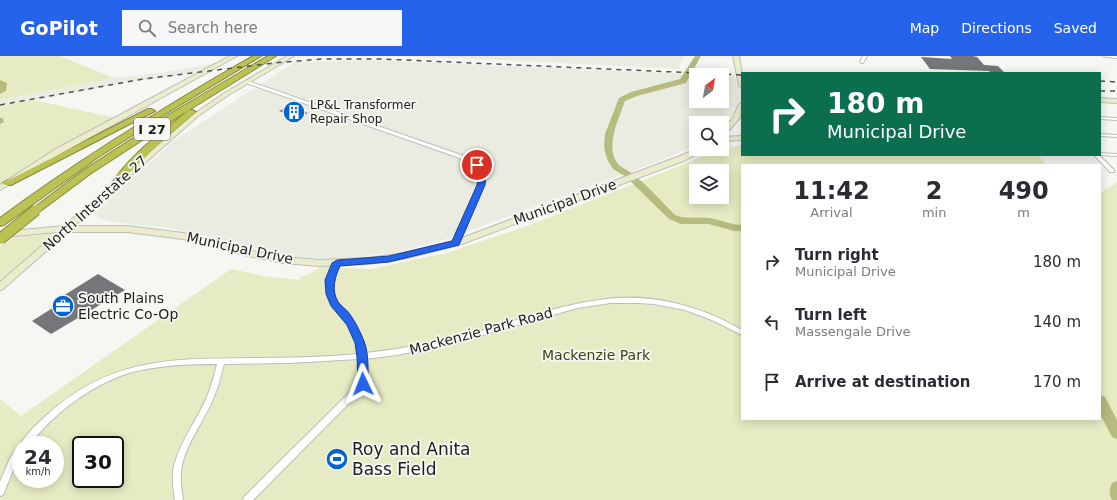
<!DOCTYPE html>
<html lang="en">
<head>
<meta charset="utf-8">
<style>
	body { margin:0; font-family:"DejaVu Sans",sans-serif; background:#f7f7f7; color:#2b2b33; height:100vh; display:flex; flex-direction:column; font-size:15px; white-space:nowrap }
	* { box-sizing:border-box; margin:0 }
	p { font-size:13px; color:#7c7c81 }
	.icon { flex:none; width:22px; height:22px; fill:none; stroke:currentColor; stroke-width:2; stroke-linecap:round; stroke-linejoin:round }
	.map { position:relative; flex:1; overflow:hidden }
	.sheet { position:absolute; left:741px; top:108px; width:360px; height:256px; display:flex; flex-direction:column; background:#fff; border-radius:0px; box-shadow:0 2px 10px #0003 }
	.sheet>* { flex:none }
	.hud { position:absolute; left:741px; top:16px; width:360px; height:84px; border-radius:0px; box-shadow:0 2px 10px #0003; background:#0b6e4f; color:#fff; overflow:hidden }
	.needle { width:26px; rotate:31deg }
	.fabs { position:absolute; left:689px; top:12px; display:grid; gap:8px }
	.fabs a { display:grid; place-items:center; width:40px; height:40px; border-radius:0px; background:#fff; box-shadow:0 2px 10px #0003; font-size:20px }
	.speed { position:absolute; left:12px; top:380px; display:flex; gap:8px; font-size:20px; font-weight:700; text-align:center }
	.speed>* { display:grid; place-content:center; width:52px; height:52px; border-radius:50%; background:#fff; box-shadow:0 2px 10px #0003; line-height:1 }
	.speed small { font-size:10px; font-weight:400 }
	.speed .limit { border:2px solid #111; border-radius:6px; background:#fff; color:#111 }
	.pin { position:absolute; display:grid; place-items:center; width:34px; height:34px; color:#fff; margin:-17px; border:2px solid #fff; border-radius:50%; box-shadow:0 1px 4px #0007 }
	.me { position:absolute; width:44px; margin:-22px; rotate:358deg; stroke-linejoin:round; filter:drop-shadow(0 0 3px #0008) }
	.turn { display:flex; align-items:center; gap:14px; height:84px; padding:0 20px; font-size:18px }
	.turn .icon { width:52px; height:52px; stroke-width:2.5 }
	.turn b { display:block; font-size:28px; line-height:34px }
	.eta { display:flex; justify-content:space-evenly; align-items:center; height:68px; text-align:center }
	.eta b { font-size:24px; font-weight:800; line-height:28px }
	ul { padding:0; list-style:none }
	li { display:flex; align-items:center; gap:12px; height:60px; padding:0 20px }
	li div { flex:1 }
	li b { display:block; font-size:15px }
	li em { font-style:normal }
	header { display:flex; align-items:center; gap:24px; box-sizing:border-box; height:56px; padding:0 20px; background:#2563eb; color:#fff }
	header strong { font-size:19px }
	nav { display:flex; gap:22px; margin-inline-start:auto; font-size:14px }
	.search { width:280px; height:36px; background:#f7f7f7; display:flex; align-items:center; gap:10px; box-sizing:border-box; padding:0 14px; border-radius:0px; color:#7c7c81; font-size:15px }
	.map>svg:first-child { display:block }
</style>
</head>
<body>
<header>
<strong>GoPilot</strong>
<div class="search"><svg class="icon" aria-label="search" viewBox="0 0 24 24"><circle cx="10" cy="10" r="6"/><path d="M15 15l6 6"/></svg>Search here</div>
<nav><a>Map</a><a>Directions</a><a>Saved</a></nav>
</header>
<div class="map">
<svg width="1117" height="444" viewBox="0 0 1117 444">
	<rect width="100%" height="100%" fill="#f6f7f3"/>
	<!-- built -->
	<g fill="#ebece1">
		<polygon points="387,0 684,0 679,13 478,3"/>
		<polygon points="371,4 711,19 696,19 696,45 722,45 722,19 735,20 739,41 735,56 722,73 722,67 696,67 696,88 689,92 660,105 441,185 397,196 345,203 301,202 168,172 111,166 98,162 96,156 172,86 295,6"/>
		<polygon points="214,7 217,7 200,16 120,28 0,51 0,44 114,22 168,16"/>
	</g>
	<!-- green -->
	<g fill="#e7ebc3" fill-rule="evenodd">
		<polygon points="0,0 60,0 114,22 0,44"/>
		<polygon points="33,44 116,62 30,110 0,128 0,51"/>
		<path d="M742,89v10h296l8,10h-304v254h358v-226l17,-11v318h-1117v-101l21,17 210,-147 33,7 35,4 2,-4c9,0 12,-6 20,-9l50,2 75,-16 81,-27 195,-77zM696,115h26v26h-26zM21,389h34v34h-34zM81,389h34v34h-34z"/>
		<polygon points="51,178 55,179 0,227 0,190 9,182"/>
	</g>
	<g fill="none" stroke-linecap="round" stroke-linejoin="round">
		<!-- river -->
		<g fill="#b6bc7e" fill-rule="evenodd">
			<path d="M695,0h6l-15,27 -49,13 -12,5c-6,17 -22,49 -5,65 4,3 9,5 13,8 15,12 28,27 42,41 13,5 23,1 35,3 11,2 21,7 32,7v6h-8l-25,-7h-28l-12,-5 -43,-42 -13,-8 -6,-10 -3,-12 1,-13 14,-36 12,-6 49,-13z"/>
			<polygon points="0,24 7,27 6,35 0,38"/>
			<polygon points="0,62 3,62 4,66 0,68"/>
			<polygon points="1100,339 1105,341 1117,364 1117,383 1112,381 1100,358"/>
			<path d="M1117,425v19h-5c-3,-6 -3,-11 0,-17z"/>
		</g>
	</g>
	<!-- building -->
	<g fill="#747679">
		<polygon points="950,0 973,0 977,1 984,9 998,10 1005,17 991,17 989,15 930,13 921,1 952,3"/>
		<polygon points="290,50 308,57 298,62 279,55"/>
		<polygon points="98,218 125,234 51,278 32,265 59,248 55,245"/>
	</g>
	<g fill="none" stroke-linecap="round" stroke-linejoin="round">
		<!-- street casing -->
		<g stroke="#bdbeba" stroke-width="2">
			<g id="street">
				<polygon points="863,0 867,0 863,7 861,7 860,6"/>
				<polygon points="1104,0 1117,0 1117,2 1106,1"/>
				<polygon points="246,25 248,25 461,99 479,108 485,119 484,129 458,188 456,189 453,187 478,129 481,119 475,110 457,101 246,27"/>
				<polygon points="1100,61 1117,62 1117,64 1100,63"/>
				<polygon points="1100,78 1117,79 1117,81 1100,80"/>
				<polygon points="1100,97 1117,98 1117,100 1099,99 1114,114 1114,116 1110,116 1094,99 1100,99"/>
				<path d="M337,205l3,2c-20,37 6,41 19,69 3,7 5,14 6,21 40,-4 80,-12 119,-23 38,-11 76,-25 115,-30 49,-8 101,5 143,30v5l-30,-15 -27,-10 -31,-6 -16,-1h-27l-34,5 -112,32 -34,8 -34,7 -32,4 2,25 -1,2 -113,114h-10l1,-3 115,-114 -1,-24 -69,4 -65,1c-3,12 -6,24 -11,35 -10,25 -29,46 -32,73 -1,10 1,19 2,28h-8c-1,-9 -3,-18 -2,-28 4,-27 22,-48 33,-73 5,-11 8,-23 11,-35 -29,0 -59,1 -88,9 -40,13 -74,40 -100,72h-8v11l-5,7 -13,32 -3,1v-14l10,-24 8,-11 2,-1c2,-8 21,-26 28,-32 65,-58 126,-55 207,-56 34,0 69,-1 103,-4 -1,-7 -2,-15 -5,-21 -3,-7 -8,-12 -13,-18 -14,-19 -18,-32 -5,-53z"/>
			</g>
		</g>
		<!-- secondary casing -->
		<g stroke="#bdbeba" stroke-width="2">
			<g id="secondary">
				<polygon points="230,0 237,0 60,98 0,134 0,129 54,94"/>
				<polygon points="287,0 294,0 227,40 198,60 74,170 127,170 183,177 248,194 283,201 319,204 369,202 403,197 454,185 680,100 696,93 705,93 686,104 459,189 403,203 369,208 319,210 283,207 248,200 183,183 127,176 68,176 3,233 0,234 0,226 58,176 4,181 1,180 1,176 64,170 194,58 223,38"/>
				<polygon points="733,0 739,0 742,17 742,32 739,30"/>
				<polygon points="1100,42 1117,43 1117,47 1100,46"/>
				<polygon points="742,46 742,56 739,63 723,81 742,80 742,84 722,85 722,75 733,62 739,48"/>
			</g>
		</g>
		<!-- highway casing -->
		<g stroke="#848840" stroke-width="2">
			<g id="highway">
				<path d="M253,0h8l-99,60 -65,42 -93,67 -4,1v-8c81,-60 166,-112 253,-162z"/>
				<polygon points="268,0 276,0 176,62 90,118 39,156 36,157 31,154 84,114 170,58"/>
				<polygon points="148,53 151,53 155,55 11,129 5,129 3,127"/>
				<path d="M189,54h3l4,2 -32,27 -37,36 -9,13h-6l-2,-2c19,-31 51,-53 79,-76z"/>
			</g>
		</g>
		<!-- street -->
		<use href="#street" fill="#fff" fill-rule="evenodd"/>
		<!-- secondary -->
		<use href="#secondary" fill="#ebeccb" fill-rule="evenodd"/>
		<!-- highway -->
		<use href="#highway" fill="#bbc153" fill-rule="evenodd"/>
		<!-- rail -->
		<g stroke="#515250" stroke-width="1.5" stroke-dasharray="5 5" stroke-linecap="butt">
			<polyline points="1100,25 1117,26"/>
			<polyline points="1100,35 1117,35"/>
			<polyline points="0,49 143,23 274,7 321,3 382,3 742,19"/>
		</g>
		<!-- highway-bridge casing -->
		<g stroke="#848840" stroke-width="12" stroke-linecap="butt">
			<polyline id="highway-bridge" points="0,183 36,154"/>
		</g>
		<!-- highway-bridge -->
		<use href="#highway-bridge" stroke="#bbc153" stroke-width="10"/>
	</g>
	<!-- route -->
	<path fill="#2563eb" stroke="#184099" d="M477,106l3,1 6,12 -1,10 -26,60 -70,17 -49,4c-5,11 -9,24 -2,36 3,4 8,7 11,11 6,8 11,18 15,28 5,13 4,29 4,43l-1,3 -4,2 -4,-2 -1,-3 -1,-27 -2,-14 -8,-18 -16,-19 -5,-12 -1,-14 7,-17 5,-3 52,-4 63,-15 25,-56 2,-10 -6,-10z"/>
	<!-- icons -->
	<defs>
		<g id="building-disc" transform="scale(1.15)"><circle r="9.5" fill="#0664cd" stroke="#f6f7f3"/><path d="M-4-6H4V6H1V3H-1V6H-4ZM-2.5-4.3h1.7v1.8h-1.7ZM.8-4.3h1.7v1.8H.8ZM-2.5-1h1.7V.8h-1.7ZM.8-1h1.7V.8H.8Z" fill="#fff"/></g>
		<g id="office-disc" transform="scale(1.15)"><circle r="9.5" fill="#0664cd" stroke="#f6f7f3"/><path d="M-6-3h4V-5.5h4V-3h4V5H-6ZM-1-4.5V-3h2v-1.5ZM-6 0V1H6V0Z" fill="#fff"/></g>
		<g id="stadium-disc" transform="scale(1.15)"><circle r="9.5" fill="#0664cd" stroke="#f6f7f3"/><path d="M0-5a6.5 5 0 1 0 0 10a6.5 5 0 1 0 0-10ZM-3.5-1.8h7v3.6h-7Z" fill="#fff"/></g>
	</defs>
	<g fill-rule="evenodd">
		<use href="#building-disc" x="294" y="56"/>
		<use href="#office-disc" x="63" y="250"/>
		<use href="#stadium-disc" x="337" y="403"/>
	</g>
	<g text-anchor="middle" stroke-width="3.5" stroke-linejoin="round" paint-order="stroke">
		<!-- far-poi labels -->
		<g font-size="12" fill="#1d1d1c" stroke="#f6f7f3" text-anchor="start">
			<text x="310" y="53">LP&amp;L Transformer<tspan x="310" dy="14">Repair Shop</tspan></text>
		</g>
		<!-- shield labels -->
		<rect fill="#f6f7f3" stroke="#5e5e5c" stroke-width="1" x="134" y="62" width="36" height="22" rx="3"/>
		<g font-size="13" font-weight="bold" fill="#1d1d1c">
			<text x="152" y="78">I 27</text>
		</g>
		<!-- street labels -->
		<g font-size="14" fill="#1d1d1c" stroke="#f6f7f3">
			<text transform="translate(565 146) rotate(-20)" y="5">Municipal Drive</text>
			<text transform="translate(95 147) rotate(-42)" y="5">North Interstate 27</text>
			<text transform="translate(240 192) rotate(12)" y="5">Municipal Drive</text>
			<text transform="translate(481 275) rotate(-15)" y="5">Mackenzie Park Road</text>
		</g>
		<!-- poi labels -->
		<g font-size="14" fill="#1d1d1c" stroke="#f6f7f3" text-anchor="start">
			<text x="78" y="247">South Plains<tspan x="78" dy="16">Electric Co-Op</tspan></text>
		</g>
		<!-- park labels -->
		<g font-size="14" fill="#3f4212" stroke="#f6f7f3">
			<text x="596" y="304">Mackenzie Park</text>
		</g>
		<!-- near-poi labels -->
		<g font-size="17" fill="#1d1d1c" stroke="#f6f7f3" text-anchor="start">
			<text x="352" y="399">Roy and Anita<tspan x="352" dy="20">Bass Field</tspan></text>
		</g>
	</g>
</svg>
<div class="fabs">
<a><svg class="needle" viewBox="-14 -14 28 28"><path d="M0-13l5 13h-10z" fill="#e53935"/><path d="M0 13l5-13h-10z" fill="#7c7c81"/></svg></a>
<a><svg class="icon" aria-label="search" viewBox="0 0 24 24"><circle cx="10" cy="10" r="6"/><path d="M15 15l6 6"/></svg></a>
<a><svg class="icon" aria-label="layers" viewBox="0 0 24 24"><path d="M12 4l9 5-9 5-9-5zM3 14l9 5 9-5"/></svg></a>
</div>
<div class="speed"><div>24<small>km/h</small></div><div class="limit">30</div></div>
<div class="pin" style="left:477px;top:109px;background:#d93025"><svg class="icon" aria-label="arrive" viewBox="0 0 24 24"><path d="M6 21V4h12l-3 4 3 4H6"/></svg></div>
<svg class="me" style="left:363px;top:328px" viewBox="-20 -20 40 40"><path d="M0-17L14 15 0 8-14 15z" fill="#2563eb" stroke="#fff" stroke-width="4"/></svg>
<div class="hud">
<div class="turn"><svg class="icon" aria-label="right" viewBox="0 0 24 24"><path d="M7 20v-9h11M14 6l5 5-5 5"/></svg><div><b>180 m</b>Municipal Drive</div></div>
</div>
<section class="sheet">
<div class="eta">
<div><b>11:42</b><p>Arrival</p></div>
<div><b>2</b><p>min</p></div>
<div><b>490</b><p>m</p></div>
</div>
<ul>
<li><svg class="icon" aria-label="right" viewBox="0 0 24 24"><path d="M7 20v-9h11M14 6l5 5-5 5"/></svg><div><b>Turn right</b><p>Municipal Drive</p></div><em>180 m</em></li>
<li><svg class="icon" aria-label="left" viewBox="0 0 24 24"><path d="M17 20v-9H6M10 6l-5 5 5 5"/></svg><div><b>Turn left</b><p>Massengale Drive</p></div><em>140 m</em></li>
<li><svg class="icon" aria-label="arrive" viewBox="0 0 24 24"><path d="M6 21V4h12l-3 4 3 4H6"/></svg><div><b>Arrive at destination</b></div><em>170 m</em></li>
</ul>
</section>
</div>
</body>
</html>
